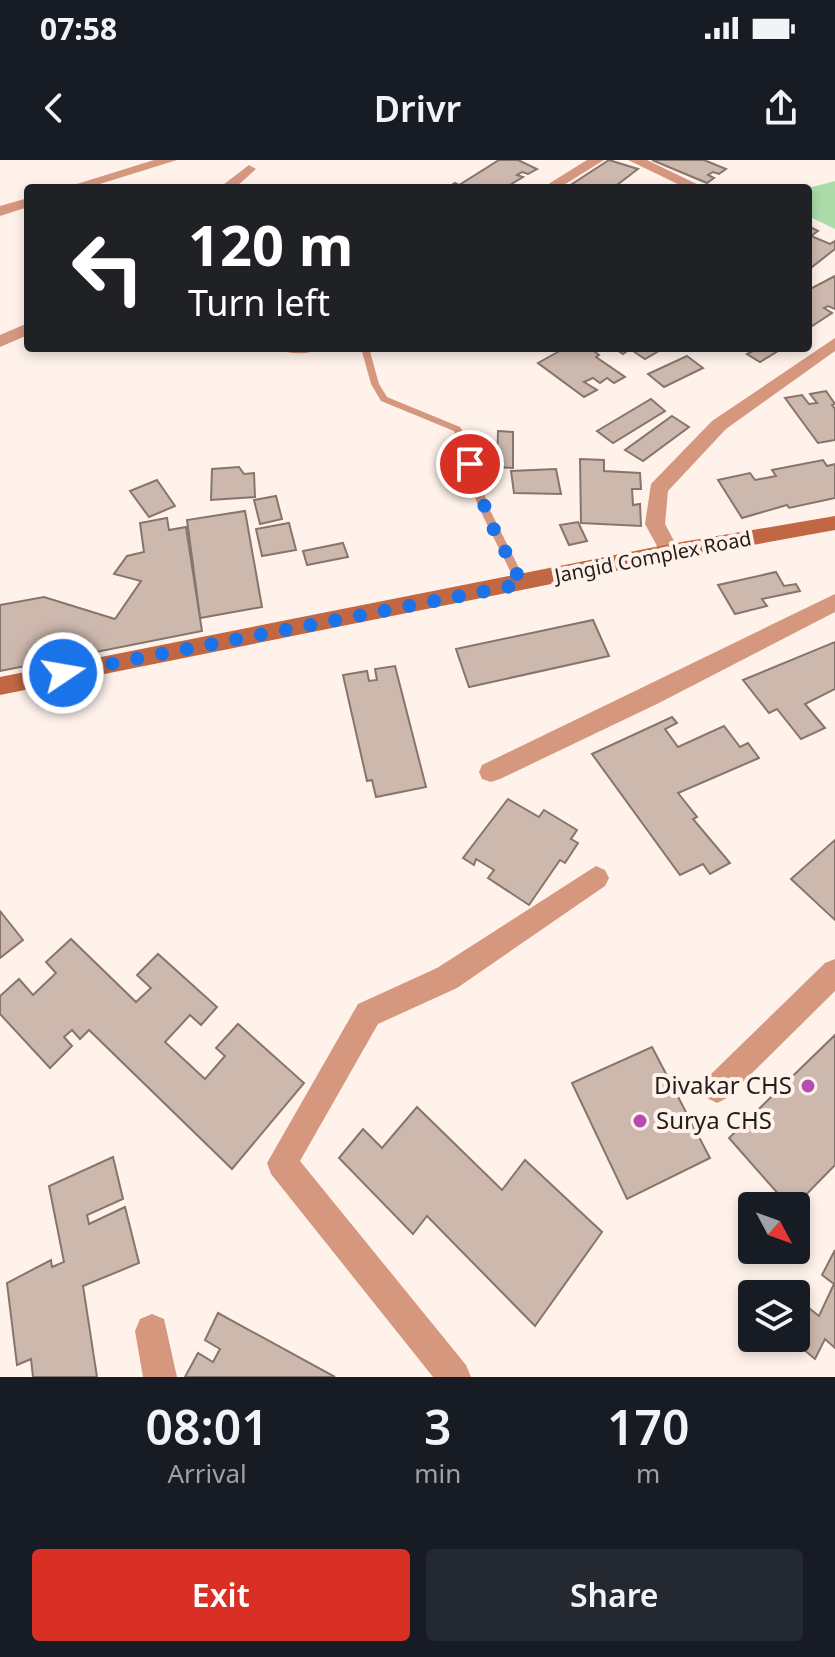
<!DOCTYPE html>
<html lang="en">
<head>
<meta charset="utf-8">
<style>
	body { margin:0; font-family:"Noto Sans",sans-serif; background:#242831; color:#f1f3f6; height:100vh; display:flex; flex-direction:column; font-size:30px; white-space:nowrap }
	* { box-sizing:border-box; margin:0 }
	p { font-size:26px; color:#9ea1a6 }
	.icon { flex:none; width:44px; height:44px; fill:none; stroke:currentColor; stroke-width:2; stroke-linecap:round; stroke-linejoin:round }
	.map { position:relative; height:1217px; overflow:hidden }
	.sheet { display:flex; flex-direction:column; background:#171b24; flex:1 }
	.sheet>* { flex:none }
	.hud { position:absolute; left:24px; top:24px; width:788px; height:168px; border-radius:8px; box-shadow:0 4px 12px #0003; background:#202124; color:#fff; overflow:hidden }
	.needle { width:52px; rotate:131deg }
	.buttons { position:absolute; left:738px; top:1032px; display:grid; gap:16px }
	.buttons a { display:grid; place-items:center; width:72px; height:72px; border-radius:8px; background:#171b24; box-shadow:0 4px 12px #0003; font-size:40px }
	.pin { position:absolute; display:grid; place-items:center; width:68px; height:68px; color:#fff; margin:-34px; border:4px solid #fff; border-radius:50%; box-shadow:0 2px 8px #0007 }
	.me { position:absolute; width:88px; margin:-44px; rotate:78deg; stroke-linejoin:round; filter:drop-shadow(0 0 6px #0008) }
	.turn { display:flex; align-items:center; gap:28px; height:168px; padding:0 32px; font-size:36px }
	.turn .icon { width:104px; height:104px; stroke-width:2.5 }
	.turn b { display:block; font-size:56px; line-height:68px }
	.eta { display:flex; justify-content:space-evenly; align-items:center; height:136px; text-align:center }
	.eta b { font-size:48px; font-weight:600; line-height:56px }
	.cta { display:flex; gap:16px; margin-top:auto; padding:16px 32px }
	.cta a { flex:1; height:92px; border-radius:8px; background:#d93025; color:#fff; font-size:32px; font-weight:600; line-height:92px; text-align:center }
	.cta a+a { background:#242831; color:#f1f3f6 }
	.status { display:flex; justify-content:space-between; align-items:center; height:56px; padding:0 40px; background:#171b24; direction:ltr }
	.status svg { height:22px; fill:currentColor }
	header { display:flex; justify-content:space-between; align-items:center; height:104px; padding:0 32px; background:#171b24; font-size:36px; font-weight:600 }
	.map>svg:first-child { display:block }
</style>
</head>
<body>
<div class="status"><b>07:58</b><svg viewBox="0 0 49 12"><path d="M0 12V9h3v3zM5 12V6h3v6zM10 12V3h3v9zM15 12V0h3v12zM26 1h20v11H26zM47 4h2v5h-2z"/></svg></div>
<header><svg class="icon" aria-label="back" viewBox="0 0 24 24"><path d="M15 5l-7 7 7 7"/></svg>Drivr<svg class="icon" aria-label="share" viewBox="0 0 24 24"><path d="M12 15V3M7 8l5-5 5 5M5 13v7h14v-7"/></svg></header>
<div class="map">
<svg width="835" height="1217" viewBox="0 0 835 1217">
	<rect width="100%" height="100%" fill="#fff2eb"/>
	<!-- green -->
	<polygon fill="#abdca8" points="835,21 835,69 808,56 808,28"/>
	<!-- building -->
	<g fill="#cdb8ae" stroke="#87756b" stroke-width="2">
		<polygon points="499,0 518,0 537,9 528,14 522,12 517,15 523,17 505,28 447,28 455,23 459,25"/>
		<polygon points="609,0 638,9 613,28 566,28"/>
		<polygon points="652,0 704,0 726,9 719,14 713,12 708,15 714,18 707,23"/>
		<polygon points="808,66 818,71 811,76 830,84 835,81 835,89 812,107 808,105"/>
		<polygon points="835,116 835,149 828,146 824,148 832,153 812,166 808,163 808,130"/>
		<polygon points="565,188 590,188 599,195 596,197 625,217 614,223 607,218 600,223 593,218 584,222 597,230 584,237 538,203"/>
		<polygon points="614,188 664,188 645,199 630,189 623,194"/>
		<polygon points="736,188 783,188 760,202 747,194 751,192"/>
		<polygon points="687,196 703,208 664,227 648,214"/>
		<polygon points="826,231 835,244 832,245 835,249 835,280 818,283 785,238 802,235 809,244 817,243 810,234"/>
		<polygon points="651,239 665,251 613,283 597,271"/>
		<polygon points="672,256 689,267 643,301 625,290"/>
		<polygon points="498,271 513,272 513,308 497,307"/>
		<polygon points="580,299 604,300 604,311 640,313 641,329 632,329 633,345 640,344 641,366 581,363"/>
		<polygon points="823,300 827,306 835,304 835,338 789,348 787,345 742,358 718,320 750,313 755,320 776,316 772,310"/>
		<polygon points="239,307 244,314 254,313 255,337 211,340 212,309"/>
		<polygon points="556,309 561,334 514,333 511,311"/>
		<polygon points="157,320 175,346 149,357 130,331"/>
		<polygon points="276,336 282,359 260,364 254,340"/>
		<polygon points="245,351 262,447 200,458 187,360"/>
		<polygon points="167,358 169,370 186,367 202,471 0,511 0,445 44,437 115,459 141,421 114,414 127,396 144,392 140,363"/>
		<polygon points="578,362 587,381 569,385 560,365"/>
		<polygon points="289,363 296,390 262,396 256,369"/>
		<polygon points="343,383 348,397 307,405 303,391"/>
		<polygon points="776,412 784,426 796,424 800,431 762,439 767,446 735,454 718,425"/>
		<polygon points="593,460 609,496 469,527 456,489"/>
		<polygon points="835,482 835,529 805,544 825,568 801,579 777,549 769,553 743,520"/>
		<polygon points="395,506 426,627 376,637 372,620 367,621 343,515 367,511 369,521 377,520 375,509"/>
		<polygon points="672,557 677,563 665,569 678,587 724,566 740,587 748,583 759,598 678,633 697,657 693,659 730,703 710,714 703,704 680,715 592,594"/>
		<polygon points="508,639 539,657 544,650 577,670 571,679 578,683 565,703 560,700 529,745 488,718 494,710 476,699 474,705 463,698"/>
		<polygon points="835,680 835,760 791,719"/>
		<polygon points="0,751 23,780 0,798"/>
		<polygon points="71,779 136,842 151,828 137,815 158,794 217,847 201,865 190,855 165,882 205,919 225,896 216,888 238,864 304,923 232,1009 89,870 80,879 72,870 64,877 72,886 50,908 0,854 0,836 19,819 33,835 56,813 46,802"/>
		<polygon points="835,875 835,1005 795,1046 789,1046 729,978"/>
		<polygon points="652,887 710,998 627,1039 572,923"/>
		<polygon points="417,947 502,1030 525,1000 602,1072 535,1166 427,1056 413,1074 339,998 363,969 382,988"/>
		<polygon points="113,997 123,1039 87,1055 89,1064 125,1047 139,1103 83,1126 97,1217 33,1217 31,1199 17,1205 7,1123 51,1100 52,1107 64,1102 49,1026"/>
		<polygon points="835,1090 835,1188 825,1179 815,1199 790,1178 796,1178 796,1148 800,1141 819,1156 834,1124 822,1115"/>
		<polygon points="218,1153 335,1217 185,1217 198,1193 213,1202 220,1189 205,1180"/>
	</g>
	<g fill="none" stroke-linecap="round" stroke-linejoin="round">
		<!-- lane -->
		<g fill="#d6977f" fill-rule="evenodd">
			<path d="M275,188h48c-14,7 -34,7 -48,0z"/>
			<polygon points="361,188 369,188 379,224 387,237 460,267 467,278 488,346 527,424 526,427 518,427 478,346 454,271 381,241 371,224"/>
		</g>
		<!-- street -->
		<g fill="#d6977f" fill-rule="evenodd">
			<polygon points="154,0 177,0 87,28 64,28"/>
			<polygon points="587,0 604,0 559,28 542,28"/>
			<polygon points="628,0 647,0 705,28 686,28"/>
			<polygon points="249,5 256,9 235,28 219,28"/>
			<polygon points="28,38 28,47 0,56 0,46"/>
			<polygon points="28,163 28,175 0,187 0,175"/>
			<polygon points="835,178 835,191 726,269 668,331 665,364 680,392 677,397 663,397 645,364 651,324 712,261"/>
			<polygon points="835,434 835,452 657,544 500,619 491,622 482,619 479,612 482,605"/>
			<polygon points="596,706 605,710 609,718 605,726 457,828 378,864 300,1001 466,1205 471,1217 433,1217 271,1014 267,1003 358,844 437,808"/>
			<polygon points="835,799 835,831 727,938 717,943 707,938 702,928 707,918 825,803"/>
			<polygon points="152,1154 164,1159 177,1217 143,1217 135,1171 140,1159"/>
		</g>
		<!-- secondary -->
		<polygon fill="#c16744" fill-rule="evenodd" points="835,356 835,370 670,400 0,535 0,517 670,384"/>
	</g>
	<g fill="none" stroke-linecap="round" stroke-linejoin="round">
		<!-- route -->
		<polyline stroke="#1a73e8" stroke-width="14" stroke-dasharray="0 25.2" points="63,513 522,424 490,362 470,304"/>
	</g>
	<!-- markers -->
	<g fill="#b54caf" stroke="#fff2eb" stroke-width="3">
		<circle cx="808" cy="926" r="8"/>
		<circle cx="640" cy="961" r="8"/>
	</g>
	<g text-anchor="middle" stroke-width="8" stroke-linejoin="round" paint-order="stroke">
		<!-- street labels -->
		<g font-size="20" fill="#241d19" stroke="#fff2eb">
			<text transform="translate(653 397) rotate(-11)" y="7">Jangid Complex Road</text>
		</g>
		<!-- near-poi labels -->
		<g font-size="24" fill="#241d19" stroke="#fff2eb" text-anchor="end">
			<text x="792" y="934">Divakar CHS</text>
			<text x="656" y="969" text-anchor="start">Surya CHS</text>
		</g>
	</g>
</svg>
<div class="buttons">
<a><svg class="needle" viewBox="-14 -14 28 28"><path d="M0-13l5 13h-10z" fill="#e53935"/><path d="M0 13l5-13h-10z" fill="#9ea1a6"/></svg></a>
<a><svg class="icon" aria-label="layers" viewBox="0 0 24 24"><path d="M12 4l9 5-9 5-9-5zM3 14l9 5 9-5"/></svg></a>
</div>
<div class="pin" style="left:470px;top:304px;background:#d93025"><svg class="icon" aria-label="arrive" viewBox="0 0 24 24"><path d="M6 21V4h12l-3 4 3 4H6"/></svg></div>
<svg class="me" style="left:63px;top:513px" viewBox="-20 -20 40 40"><circle r="17" fill="#1a73e8" stroke="#fff" stroke-width="3"/><path d="M0-11L8 9 0 5-8 9z" fill="#fff"/></svg>
<div class="hud">
<div class="turn"><svg class="icon" aria-label="left" viewBox="0 0 24 24"><path d="M17 20v-9H6M10 6l-5 5 5 5"/></svg><div><b>120 m</b>Turn left</div></div>
</div>
</div>
<section class="sheet">
<div class="eta">
<div><b>08:01</b><p>Arrival</p></div>
<div><b>3</b><p>min</p></div>
<div><b>170</b><p>m</p></div>
</div>
<div class="cta"><a>Exit</a><a>Share</a></div>
</section>
</body>
</html>
